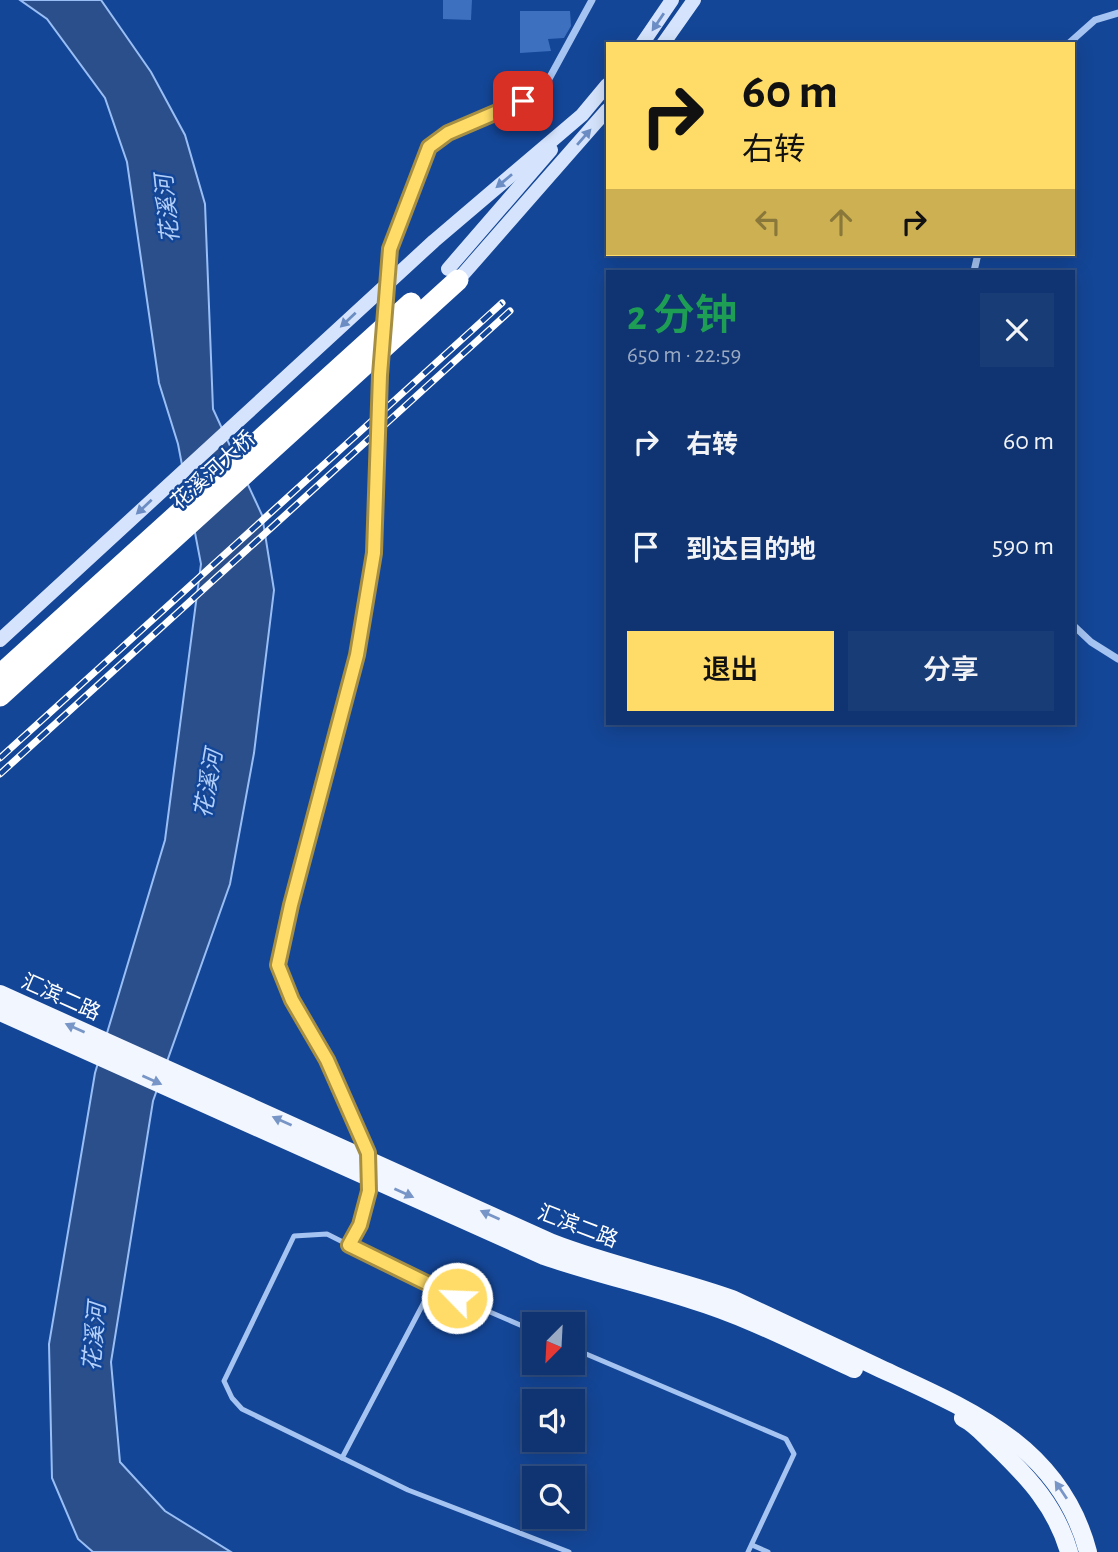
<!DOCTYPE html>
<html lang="zh">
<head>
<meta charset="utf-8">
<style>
	body { margin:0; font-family:"Alegreya Sans","Noto Sans SC",sans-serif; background:#183c76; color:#f1f3f6; height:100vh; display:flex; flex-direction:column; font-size:26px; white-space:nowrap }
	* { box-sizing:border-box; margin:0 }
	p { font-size:23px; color:#9baac3 }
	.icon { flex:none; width:38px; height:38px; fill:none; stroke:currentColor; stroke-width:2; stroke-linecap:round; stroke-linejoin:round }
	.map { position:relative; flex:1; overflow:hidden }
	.panel { position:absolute; left:606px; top:270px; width:469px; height:455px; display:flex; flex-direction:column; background:#0f3471; border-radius:0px; box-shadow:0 4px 18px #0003,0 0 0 2px #2f4f84 }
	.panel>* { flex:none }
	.hud { position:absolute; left:606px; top:42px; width:469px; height:214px; border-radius:0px; box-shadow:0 4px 18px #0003,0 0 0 2px #2f4f84; background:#ffdc67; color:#111; overflow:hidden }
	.needle { width:46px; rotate:204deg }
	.controls { position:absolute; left:522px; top:1312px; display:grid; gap:14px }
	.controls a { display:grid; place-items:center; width:63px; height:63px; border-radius:0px; background:#0f3471; box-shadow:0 4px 18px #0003,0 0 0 2px #2f4f84; font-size:35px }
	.pin { position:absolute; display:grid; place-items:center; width:60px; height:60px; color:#fff; margin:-30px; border-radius:14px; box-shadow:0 4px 10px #0006 }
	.me { position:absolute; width:77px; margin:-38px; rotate:294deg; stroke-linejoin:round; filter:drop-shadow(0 0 5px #0008) }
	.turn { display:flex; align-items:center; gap:24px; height:147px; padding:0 21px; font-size:32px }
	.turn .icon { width:91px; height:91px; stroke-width:2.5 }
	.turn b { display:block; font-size:49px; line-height:60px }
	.lanes { display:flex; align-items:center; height:66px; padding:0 21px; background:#0003; justify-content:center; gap:35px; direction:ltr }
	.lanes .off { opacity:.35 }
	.round { display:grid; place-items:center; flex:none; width:74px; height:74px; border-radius:0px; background:#183c76 }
	.head { display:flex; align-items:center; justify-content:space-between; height:119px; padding:0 21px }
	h1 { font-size:42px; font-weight:600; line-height:52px; color:#1e9e55 }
	.action { display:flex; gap:14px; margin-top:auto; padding:14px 21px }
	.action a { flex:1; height:80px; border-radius:0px; background:#ffdc67; color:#111; font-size:28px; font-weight:600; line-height:80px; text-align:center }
	.action a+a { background:#183c76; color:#f1f3f6 }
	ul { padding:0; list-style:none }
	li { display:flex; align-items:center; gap:21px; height:105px; padding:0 21px }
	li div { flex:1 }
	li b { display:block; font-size:26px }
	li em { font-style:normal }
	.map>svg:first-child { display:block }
</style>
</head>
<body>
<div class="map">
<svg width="1118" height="1552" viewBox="0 0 1118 1552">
	<rect width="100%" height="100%" fill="#144697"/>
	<!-- water -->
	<polygon fill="#2b4f8b" stroke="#98bef5" stroke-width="2" points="20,0 101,0 151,72 185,135 205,204 213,409 262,515 274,590 254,753 230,884 153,1101 111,1362 120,1462 165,1511 231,1552 93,1552 78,1539 52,1478 49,1344 95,1073 165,840 201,564 178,444 159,383 127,162 105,98 47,19"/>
	<!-- building -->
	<g fill="#3d70bf">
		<polygon points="443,0 472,0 471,20 443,19"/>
		<polygon points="520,11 570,11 571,26 564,38 548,39 551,51 520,53"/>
	</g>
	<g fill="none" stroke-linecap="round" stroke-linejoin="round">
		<!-- lane -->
		<g stroke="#a6c4f2" stroke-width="5">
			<polyline points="534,1331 432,1287 327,1234 294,1236 224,1381 232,1398 242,1409 408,1490 569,1552"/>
			<polyline points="572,1348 786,1439 794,1454 748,1552"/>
			<polyline points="342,1458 432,1287"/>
			<polyline points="752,1545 768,1552"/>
		</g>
		<!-- street -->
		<g stroke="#a6c4f2" stroke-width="7">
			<polyline points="1068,44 1095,20 1118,13"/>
			<polyline points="974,271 978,254"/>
			<polyline points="384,321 390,249 429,147 448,133 523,101 544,88 592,0"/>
			<polyline points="1073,625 1091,642 1118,659"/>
			<polyline points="368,1157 327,1060 292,1000 278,965 291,905 357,655 374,553 382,357"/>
			<path d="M349,1245c11,-20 21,-42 20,-65"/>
		</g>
		<!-- secondary -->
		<g stroke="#d5e4fc" stroke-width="14">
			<polyline points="642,44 672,0"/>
			<polyline points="663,44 694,0"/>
			<polyline points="448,269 551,150"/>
			<polyline points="458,280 607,110"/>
			<polyline points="0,640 434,241 582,115 607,85"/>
		</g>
		<!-- primary -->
		<g stroke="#f1f6ff" stroke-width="18">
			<path d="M0,994l552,249c59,23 121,35 180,56 49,23 97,45 145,68 91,42 183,78 211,185"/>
			<path d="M0,1012l544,244c49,17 99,28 148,44 56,17 109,45 162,69"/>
			<path d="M963,1418c13,6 22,18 33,28 33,32 60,61 73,106"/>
		</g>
		<!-- highway -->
		<g stroke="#fff" stroke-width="21">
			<polyline points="0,675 411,303"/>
			<polyline points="0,696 458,280"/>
		</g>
		<!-- rail casing -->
		<g stroke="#fff" stroke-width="7">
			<g id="rail">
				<polyline points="0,758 502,303"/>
				<polyline points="0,774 510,311"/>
			</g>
		</g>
		<!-- rail -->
		<use href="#rail" stroke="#144697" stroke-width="4.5" stroke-dasharray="13" stroke-linecap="butt"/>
	</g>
	<!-- one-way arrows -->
	<defs><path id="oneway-solid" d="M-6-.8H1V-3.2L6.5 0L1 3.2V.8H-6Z" transform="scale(1.75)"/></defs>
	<g fill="#6b8dc4">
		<use href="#oneway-solid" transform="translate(658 22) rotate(124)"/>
		<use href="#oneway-solid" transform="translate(584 137) rotate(-49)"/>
		<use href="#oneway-solid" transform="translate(504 181) rotate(140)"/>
		<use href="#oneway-solid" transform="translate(348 320) rotate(137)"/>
		<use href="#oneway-solid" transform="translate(144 507) rotate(137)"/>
	</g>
	<g fill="#7795c6">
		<use href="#oneway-solid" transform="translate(75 1028) rotate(-156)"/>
		<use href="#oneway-solid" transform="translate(152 1080) rotate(24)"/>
		<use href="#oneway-solid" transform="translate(282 1121) rotate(-156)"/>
		<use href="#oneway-solid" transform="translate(404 1193) rotate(24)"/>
		<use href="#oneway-solid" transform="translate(490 1215) rotate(-156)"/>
		<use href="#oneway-solid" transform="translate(1061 1490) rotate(-124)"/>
	</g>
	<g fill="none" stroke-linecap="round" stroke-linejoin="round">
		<!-- route casing -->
		<g stroke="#a68f43" stroke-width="18">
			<polyline id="route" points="457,1298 349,1245 360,1225 369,1191 368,1153 327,1060 292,1000 278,965 291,905 357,655 374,553 380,375 390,249 429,147 448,133 523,101"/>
		</g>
		<!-- route -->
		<use href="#route" stroke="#ffdc67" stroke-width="12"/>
	</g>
	<g text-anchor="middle" stroke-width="5" stroke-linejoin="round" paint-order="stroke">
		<!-- street labels -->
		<g font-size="21" fill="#fff" stroke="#144697">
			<text transform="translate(213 470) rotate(-42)" y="7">花溪河大桥</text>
			<text transform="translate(61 997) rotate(24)" y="7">汇滨二路</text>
			<text transform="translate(578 1226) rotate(21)" y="7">汇滨二路</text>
		</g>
		<!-- water labels -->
		<g font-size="23" font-style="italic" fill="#b2cff9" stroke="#144697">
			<text transform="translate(167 209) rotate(-96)" y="8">花溪河</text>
			<text transform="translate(208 784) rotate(-80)" y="8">花溪河</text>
			<text transform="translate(94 1337) rotate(-85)" y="8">花溪河</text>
		</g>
	</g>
</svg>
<div class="controls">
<a><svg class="needle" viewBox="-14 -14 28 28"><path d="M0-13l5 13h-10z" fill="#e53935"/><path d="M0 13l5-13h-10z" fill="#9baac3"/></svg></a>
<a><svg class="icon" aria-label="sound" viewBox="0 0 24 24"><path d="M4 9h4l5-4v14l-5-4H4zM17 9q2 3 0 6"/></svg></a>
<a><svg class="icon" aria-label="search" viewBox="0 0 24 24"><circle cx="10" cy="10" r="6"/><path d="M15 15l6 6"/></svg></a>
</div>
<div class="pin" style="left:523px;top:101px;background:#d93025"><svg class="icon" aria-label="arrive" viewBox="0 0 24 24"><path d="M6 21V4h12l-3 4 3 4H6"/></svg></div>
<svg class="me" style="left:457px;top:1298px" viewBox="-20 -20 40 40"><circle r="17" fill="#ffdc67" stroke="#fff" stroke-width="3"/><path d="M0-11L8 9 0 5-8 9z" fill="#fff"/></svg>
<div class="hud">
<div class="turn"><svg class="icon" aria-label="right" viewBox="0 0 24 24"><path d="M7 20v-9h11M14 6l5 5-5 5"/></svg><div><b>60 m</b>右转</div></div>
<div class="lanes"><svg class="icon off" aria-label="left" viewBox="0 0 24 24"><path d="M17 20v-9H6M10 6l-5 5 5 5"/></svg><svg class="icon off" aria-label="ahead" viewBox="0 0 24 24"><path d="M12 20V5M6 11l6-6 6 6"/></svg><svg class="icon" aria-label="right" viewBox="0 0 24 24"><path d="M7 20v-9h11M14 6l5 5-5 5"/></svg></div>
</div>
<section class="panel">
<div class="head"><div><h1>2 分钟</h1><p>650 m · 22:59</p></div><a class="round"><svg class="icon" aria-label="close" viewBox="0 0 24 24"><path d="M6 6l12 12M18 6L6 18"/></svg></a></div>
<ul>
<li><svg class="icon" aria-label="right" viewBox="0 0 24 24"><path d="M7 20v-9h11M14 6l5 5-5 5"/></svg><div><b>右转</b></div><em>60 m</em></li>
<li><svg class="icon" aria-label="arrive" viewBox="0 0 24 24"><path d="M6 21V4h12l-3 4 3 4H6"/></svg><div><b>到达目的地</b></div><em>590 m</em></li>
</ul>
<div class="action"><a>退出</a><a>分享</a></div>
</section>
</div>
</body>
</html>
